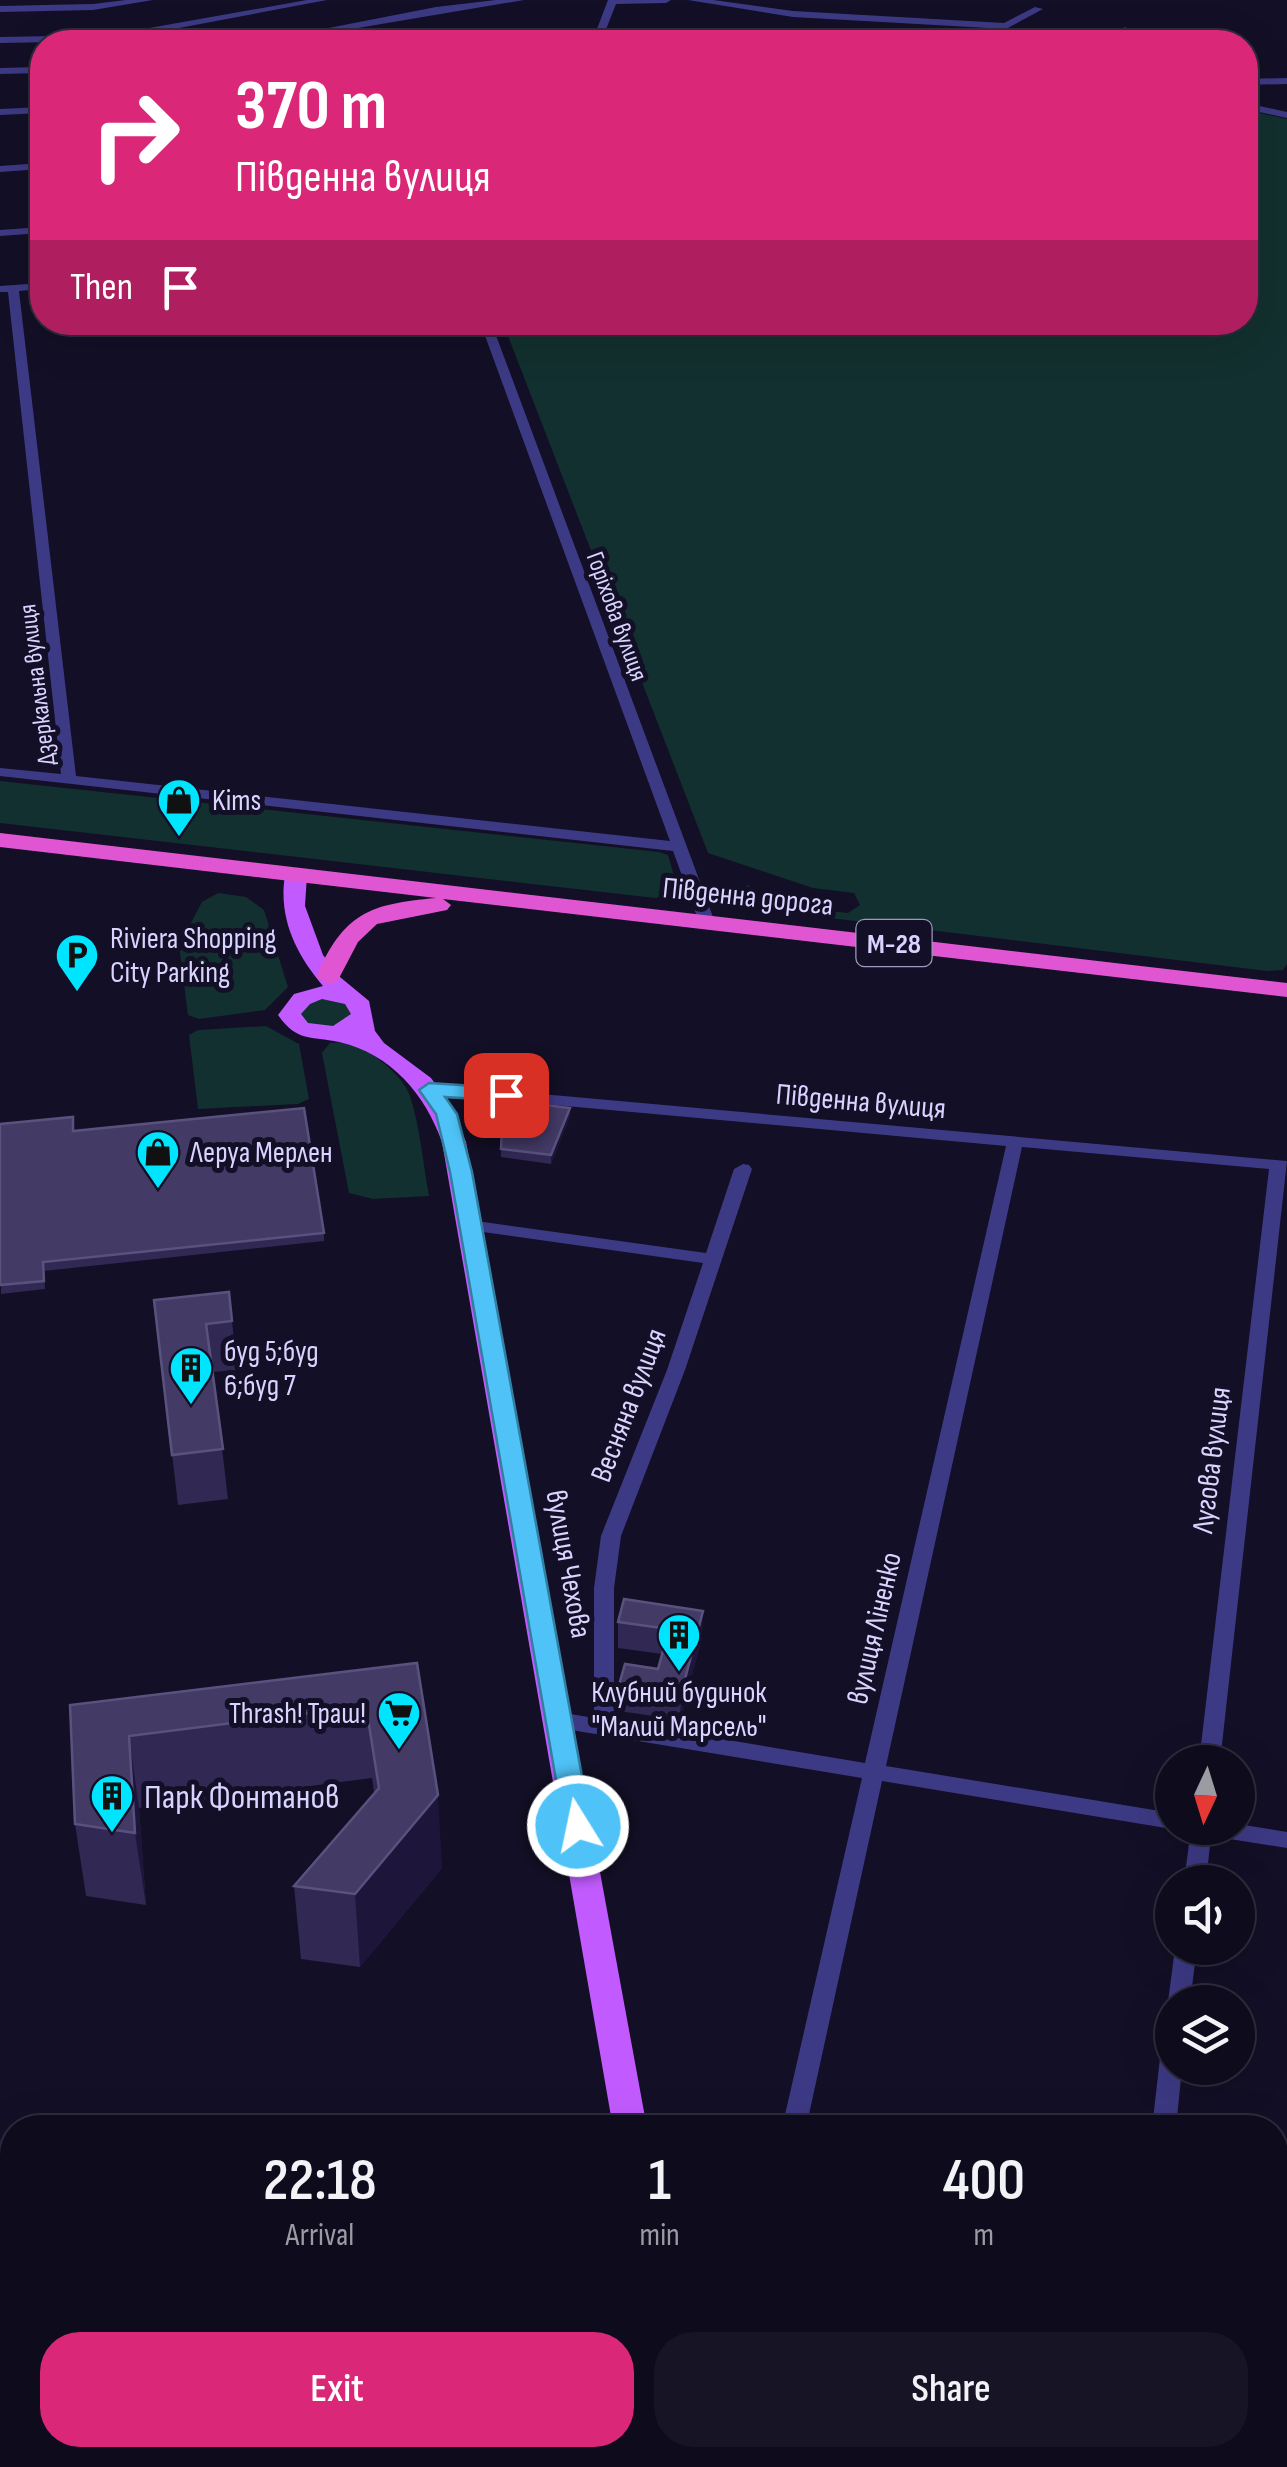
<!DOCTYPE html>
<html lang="en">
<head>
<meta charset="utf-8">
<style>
	body { margin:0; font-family:"Sofia Sans Condensed",sans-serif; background:#171425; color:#f1f3f6; height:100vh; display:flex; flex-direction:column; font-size:38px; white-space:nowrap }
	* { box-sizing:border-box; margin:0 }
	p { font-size:32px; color:#9b9ba3 }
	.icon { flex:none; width:55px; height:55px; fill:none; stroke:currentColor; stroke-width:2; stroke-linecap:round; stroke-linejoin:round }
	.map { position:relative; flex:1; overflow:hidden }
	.panel { position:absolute; left:0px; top:2115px; width:1288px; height:352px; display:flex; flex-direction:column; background:#0e0b1c; border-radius:40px 40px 0 0; box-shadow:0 10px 40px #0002,0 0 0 2px #2e2b3b }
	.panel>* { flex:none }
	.top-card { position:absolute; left:30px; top:30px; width:1228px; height:305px; border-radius:40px; box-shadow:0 10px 40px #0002,0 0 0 2px #2e2b3b; background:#db2777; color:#fff; overflow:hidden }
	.needle { width:65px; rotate:184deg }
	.fabs { position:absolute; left:1155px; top:1745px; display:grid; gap:20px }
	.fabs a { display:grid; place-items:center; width:100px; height:100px; border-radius:50%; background:#0e0b1c; box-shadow:0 10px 40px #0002,0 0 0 2px #2e2b3b; font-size:50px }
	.pin { position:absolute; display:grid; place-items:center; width:85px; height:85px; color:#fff; margin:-42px; border-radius:20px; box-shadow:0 5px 15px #0006 }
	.me { position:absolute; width:110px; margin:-55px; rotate:350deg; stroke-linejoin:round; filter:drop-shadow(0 0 8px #0008) }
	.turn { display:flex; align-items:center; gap:35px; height:210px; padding:0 40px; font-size:45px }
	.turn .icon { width:130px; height:130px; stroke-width:2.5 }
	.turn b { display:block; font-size:70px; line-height:85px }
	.then { display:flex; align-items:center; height:95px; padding:0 40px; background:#0003; gap:20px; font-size:38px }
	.eta { display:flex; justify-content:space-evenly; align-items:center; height:170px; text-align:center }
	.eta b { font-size:60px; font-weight:600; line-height:70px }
	.cta { display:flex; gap:20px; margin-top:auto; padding:20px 40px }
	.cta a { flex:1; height:115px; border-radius:40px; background:#db2777; color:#fff; font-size:40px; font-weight:600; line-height:115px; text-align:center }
	.cta a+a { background:#171425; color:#f1f3f6 }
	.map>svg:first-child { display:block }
</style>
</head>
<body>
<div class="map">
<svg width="1287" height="2467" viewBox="0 0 1287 2467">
	<rect width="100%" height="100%" fill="#130f26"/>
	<!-- green -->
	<g fill="#12302f">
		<polygon points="1245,110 1287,119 1287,964 1283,970 1267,971 739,907 732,894 749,885 766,904 848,913 860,905 854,893 813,888 708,853 503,323 1245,322"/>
		<polygon points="0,781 659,852 668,855 675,879 667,895 655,898 0,823"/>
		<polygon points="218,893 246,897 264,910 288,987 265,1010 199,1019 188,1015 179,945 202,902"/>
		<polygon points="331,996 356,1010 344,1026 306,1028 296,1007"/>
		<polygon points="266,1026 299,1044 309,1099 298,1104 198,1109 189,1035 198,1030"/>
		<path d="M330,1043c27,-5 71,27 80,53 10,31 13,67 19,100l-56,3 -24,-6 -27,-140z"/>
		<polygon points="12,2377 12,2455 646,2455 648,2467 0,2467 0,2379"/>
	</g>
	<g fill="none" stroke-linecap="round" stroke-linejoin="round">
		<!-- minor -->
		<g fill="#3d3a85" fill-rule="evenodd">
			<polygon points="126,0 153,0 93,10 0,12 0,6 93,4"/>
			<polygon points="307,0 327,0 110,41 0,43 0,37 110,35"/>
			<polygon points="496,0 524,0 275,42 257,42 436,7"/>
			<polygon points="608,0 671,0 666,3 616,4 601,42 592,42"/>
			<polygon points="688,0 713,0 793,11 1004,23 1035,7 1043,9 1006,29 793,17"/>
			<polygon points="1125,27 1148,40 1150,42 1139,42 1122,32 1120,30"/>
			<polygon points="42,67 42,73 0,74 0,68"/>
			<polygon points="1287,78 1287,84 1245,85 1245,79"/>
			<polygon points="1245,103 1287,112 1287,118 1245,109"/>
			<polygon points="42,107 42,113 0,115 0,109"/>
			<polygon points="42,163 42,169 0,172 0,166"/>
			<polygon points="42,227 42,233 0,236 0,230"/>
			<polygon points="42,283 42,289 19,291 76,776 670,841 480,322 491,322 687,847 716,925 713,928 708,930 700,925 673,851 0,776 0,768 61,774 8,292 0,292 0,286"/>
			<polygon points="429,1084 1287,1161 1220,1762 1199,1762 1269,1169 1022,1147 886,1766 1172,1813 1172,1828 1177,1828 1172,1829 882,1781 806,2128 782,2128 862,1778 559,1728 552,1725 549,1720 552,1715 559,1712 594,1718 594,1588 601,1536 667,1370 703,1263 469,1230 460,1225 469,1220 706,1253 734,1169 743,1164 749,1165 752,1169 685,1370 621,1536 614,1588 614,1721 865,1763 1006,1146 423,1093 421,1089"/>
			<polygon points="1238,1824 1287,1832 1287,1848 1211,1836 1206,1882 1184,1882 1191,1828 1238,1828"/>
			<polygon points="1175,1948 1197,1948 1190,2002 1172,2002 1172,2009 1168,2002"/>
			<polygon points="1172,2049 1172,2068 1182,2068 1176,2128 1152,2128 1160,2058 1164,2051"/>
			<polygon points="708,2455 734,2455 731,2467 705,2467"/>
			<polygon points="1110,2455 1136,2455 1134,2467 1108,2467"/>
		</g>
		<!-- primary -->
		<g fill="#c25bff" fill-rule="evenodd">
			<path d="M296,869l11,6 -2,31 18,49 17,22 29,24 6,30 9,12 47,35 17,23 18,41 181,986h-34l-171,-986c-17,-48 -51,-88 -103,-100 -29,-6 -42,0 -61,-27l16,-21 29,-8c-27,-32 -45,-68 -38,-111zM322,999l23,5 6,10 -18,12 -25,-3 -7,-9 9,-10z"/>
			<polygon points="670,2455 706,2455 708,2467 672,2467"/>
		</g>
		<!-- trunk -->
		<path fill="#e055d1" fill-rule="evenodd" d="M0,833l1287,150v14l-844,-98 8,6 -4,5 -70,14 -19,18 -21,40 -9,2 -12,-7c28,-64 53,-73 120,-79l-436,-51z"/>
	</g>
	<!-- wall -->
	<g fill="#312854">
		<polygon points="570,1116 551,1164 501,1157 501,1149"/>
		<polygon points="0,1124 74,1131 324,1233 324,1241 44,1271 45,1289 1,1294"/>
		<polygon points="154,1300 232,1321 237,1370 213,1372 228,1499 178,1505"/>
		<polygon points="624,1599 702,1637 680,1720 619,1711 619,1685 658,1669 662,1654 618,1648 618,1622"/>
		<polygon points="417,1663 442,1868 360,1967 301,1959 294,1886 374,1793 372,1778 139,1808 146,1905 86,1896 75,1824 70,1705"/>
	</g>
	<!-- shaded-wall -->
	<g fill="#1d163a">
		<polygon points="570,1108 570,1116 551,1164 551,1155"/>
		<polygon points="703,1611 702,1637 680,1720 681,1694"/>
		<polygon points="129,1736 139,1808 146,1905 135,1833"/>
		<polygon points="438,1795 442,1868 360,1967 355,1894"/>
	</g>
	<!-- building -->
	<g fill="#433a66" stroke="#5a527e" stroke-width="2.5">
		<polygon points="503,1100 570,1108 551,1155 501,1149"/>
		<polygon points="304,1108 324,1233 43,1262 44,1281 0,1285 0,1124 73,1117 73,1131"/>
		<polygon points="229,1292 232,1321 206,1324 223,1449 172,1455 154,1300"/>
		<polygon points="624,1599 703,1611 681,1694 619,1685 625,1664 658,1669 669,1629 618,1622"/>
		<polygon points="417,1663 438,1795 355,1894 294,1886 379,1788 366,1706 129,1736 135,1833 75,1824 70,1705"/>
	</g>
	<!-- route -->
	<polygon fill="#4fc3f7" stroke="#337fa1" stroke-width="2.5" points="429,1083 506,1088 516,1095 506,1101 445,1097 457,1114 472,1172 591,1826 578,1836 564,1826 450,1172 436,1114 419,1090"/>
	<!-- icons -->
	<defs>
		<g id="shop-pin" transform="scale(2.25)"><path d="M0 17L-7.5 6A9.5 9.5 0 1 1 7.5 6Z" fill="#00e5ff" stroke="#130f26"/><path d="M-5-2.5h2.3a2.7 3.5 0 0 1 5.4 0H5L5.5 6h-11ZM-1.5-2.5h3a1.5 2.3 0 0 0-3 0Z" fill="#111"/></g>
		<g id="parking-pin" transform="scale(2.25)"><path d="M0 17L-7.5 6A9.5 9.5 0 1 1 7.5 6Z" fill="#00e5ff" stroke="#130f26"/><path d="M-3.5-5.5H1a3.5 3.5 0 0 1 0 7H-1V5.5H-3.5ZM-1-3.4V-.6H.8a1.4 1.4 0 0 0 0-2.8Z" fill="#111"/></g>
		<g id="building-pin" transform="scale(2.25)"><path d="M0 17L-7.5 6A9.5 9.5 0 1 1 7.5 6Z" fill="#00e5ff" stroke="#130f26"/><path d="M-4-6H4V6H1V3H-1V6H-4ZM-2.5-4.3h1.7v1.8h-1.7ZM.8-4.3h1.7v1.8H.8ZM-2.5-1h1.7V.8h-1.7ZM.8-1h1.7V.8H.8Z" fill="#111"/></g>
		<g id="supermarket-pin" transform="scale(2.25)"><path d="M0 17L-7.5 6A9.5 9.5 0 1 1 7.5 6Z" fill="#00e5ff" stroke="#130f26"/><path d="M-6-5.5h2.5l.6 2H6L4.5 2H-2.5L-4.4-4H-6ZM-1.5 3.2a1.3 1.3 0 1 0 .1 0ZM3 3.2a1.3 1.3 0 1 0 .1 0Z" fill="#111"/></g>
	</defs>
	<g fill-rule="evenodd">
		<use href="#shop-pin" x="179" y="800"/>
		<use href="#parking-pin" x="77" y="955"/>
		<use href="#shop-pin" x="158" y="1152"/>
		<use href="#building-pin" x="191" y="1368"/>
		<use href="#building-pin" x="679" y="1635"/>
		<use href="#supermarket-pin" x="399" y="1713"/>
		<use href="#building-pin" x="112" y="1796"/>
	</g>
	<g text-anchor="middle" stroke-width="10" stroke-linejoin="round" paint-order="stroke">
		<!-- far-street labels -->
		<g font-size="25" fill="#d9d4ff" stroke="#130f26">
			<text transform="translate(618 616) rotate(70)" y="9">Горіхова вулиця</text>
			<text transform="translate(36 685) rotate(-97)" y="9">Дзеркальна вулиця</text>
		</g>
		<!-- shield labels -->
		<rect fill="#130f26" stroke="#9e99be" stroke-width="2.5" x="856.5" y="920" width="75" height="46" rx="8"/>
		<g font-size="28" font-weight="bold" fill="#d9d4ff">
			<text x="894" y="953">М-28</text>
		</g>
		<!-- poi labels -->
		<g font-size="30" fill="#d9d4ff" stroke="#130f26" text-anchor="start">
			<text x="212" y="810">Kims</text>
			<text x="110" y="948">Riviera Shopping<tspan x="110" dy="34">City Parking</tspan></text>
			<text x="190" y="1162">Леруа Мерлен</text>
			<text x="224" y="1361">буд 5;буд<tspan x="224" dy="34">6;буд 7</tspan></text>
			<text x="679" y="1702" text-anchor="middle">Клубний будинок<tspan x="679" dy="34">"Малий Марсель"</tspan></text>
			<text x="366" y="1723" text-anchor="end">Thrash! Траш!</text>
		</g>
		<!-- street labels -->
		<g font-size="30" fill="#d9d4ff" stroke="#130f26">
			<text transform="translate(748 896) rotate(6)" y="10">Південна дорога</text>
			<text transform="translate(861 1101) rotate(5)" y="10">Південна вулиця</text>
			<text transform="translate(628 1405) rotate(-69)" y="10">Весняна вулиця</text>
			<text transform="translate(1211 1460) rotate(-83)" y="10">Лугова вулиця</text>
			<text transform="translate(569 1564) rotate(80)" y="10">вулиця Чехова</text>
			<text transform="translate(874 1628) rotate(-77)" y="10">вулиця Ліненко</text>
		</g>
		<!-- near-poi labels -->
		<g font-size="35" fill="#d9d4ff" stroke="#130f26" text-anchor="start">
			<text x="144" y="1808">Парк Фонтанов</text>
		</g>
	</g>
</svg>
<div class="fabs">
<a><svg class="needle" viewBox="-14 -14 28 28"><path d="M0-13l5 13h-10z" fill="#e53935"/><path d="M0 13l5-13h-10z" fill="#9b9ba3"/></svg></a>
<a><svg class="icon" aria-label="sound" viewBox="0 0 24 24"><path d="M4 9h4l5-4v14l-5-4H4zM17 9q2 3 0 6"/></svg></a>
<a><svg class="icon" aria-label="layers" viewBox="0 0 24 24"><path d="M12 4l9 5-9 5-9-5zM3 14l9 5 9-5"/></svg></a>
</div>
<div class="pin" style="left:506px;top:1095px;background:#d93025"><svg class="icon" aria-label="arrive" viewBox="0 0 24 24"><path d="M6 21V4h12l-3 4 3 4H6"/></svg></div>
<svg class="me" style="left:578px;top:1826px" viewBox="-20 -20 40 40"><circle r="17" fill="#4fc3f7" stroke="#fff" stroke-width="3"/><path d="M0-11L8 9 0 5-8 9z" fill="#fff"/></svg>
<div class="top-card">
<div class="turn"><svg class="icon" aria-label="right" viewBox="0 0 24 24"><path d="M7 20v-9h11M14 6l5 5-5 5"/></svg><div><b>370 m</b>Південна вулиця</div></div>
<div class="then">Then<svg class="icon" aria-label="arrive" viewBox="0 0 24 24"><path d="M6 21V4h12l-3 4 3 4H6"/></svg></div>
</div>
<section class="panel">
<div class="eta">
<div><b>22:18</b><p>Arrival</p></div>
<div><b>1</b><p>min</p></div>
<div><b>400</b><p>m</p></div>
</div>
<div class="cta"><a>Exit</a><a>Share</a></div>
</section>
</div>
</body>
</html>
